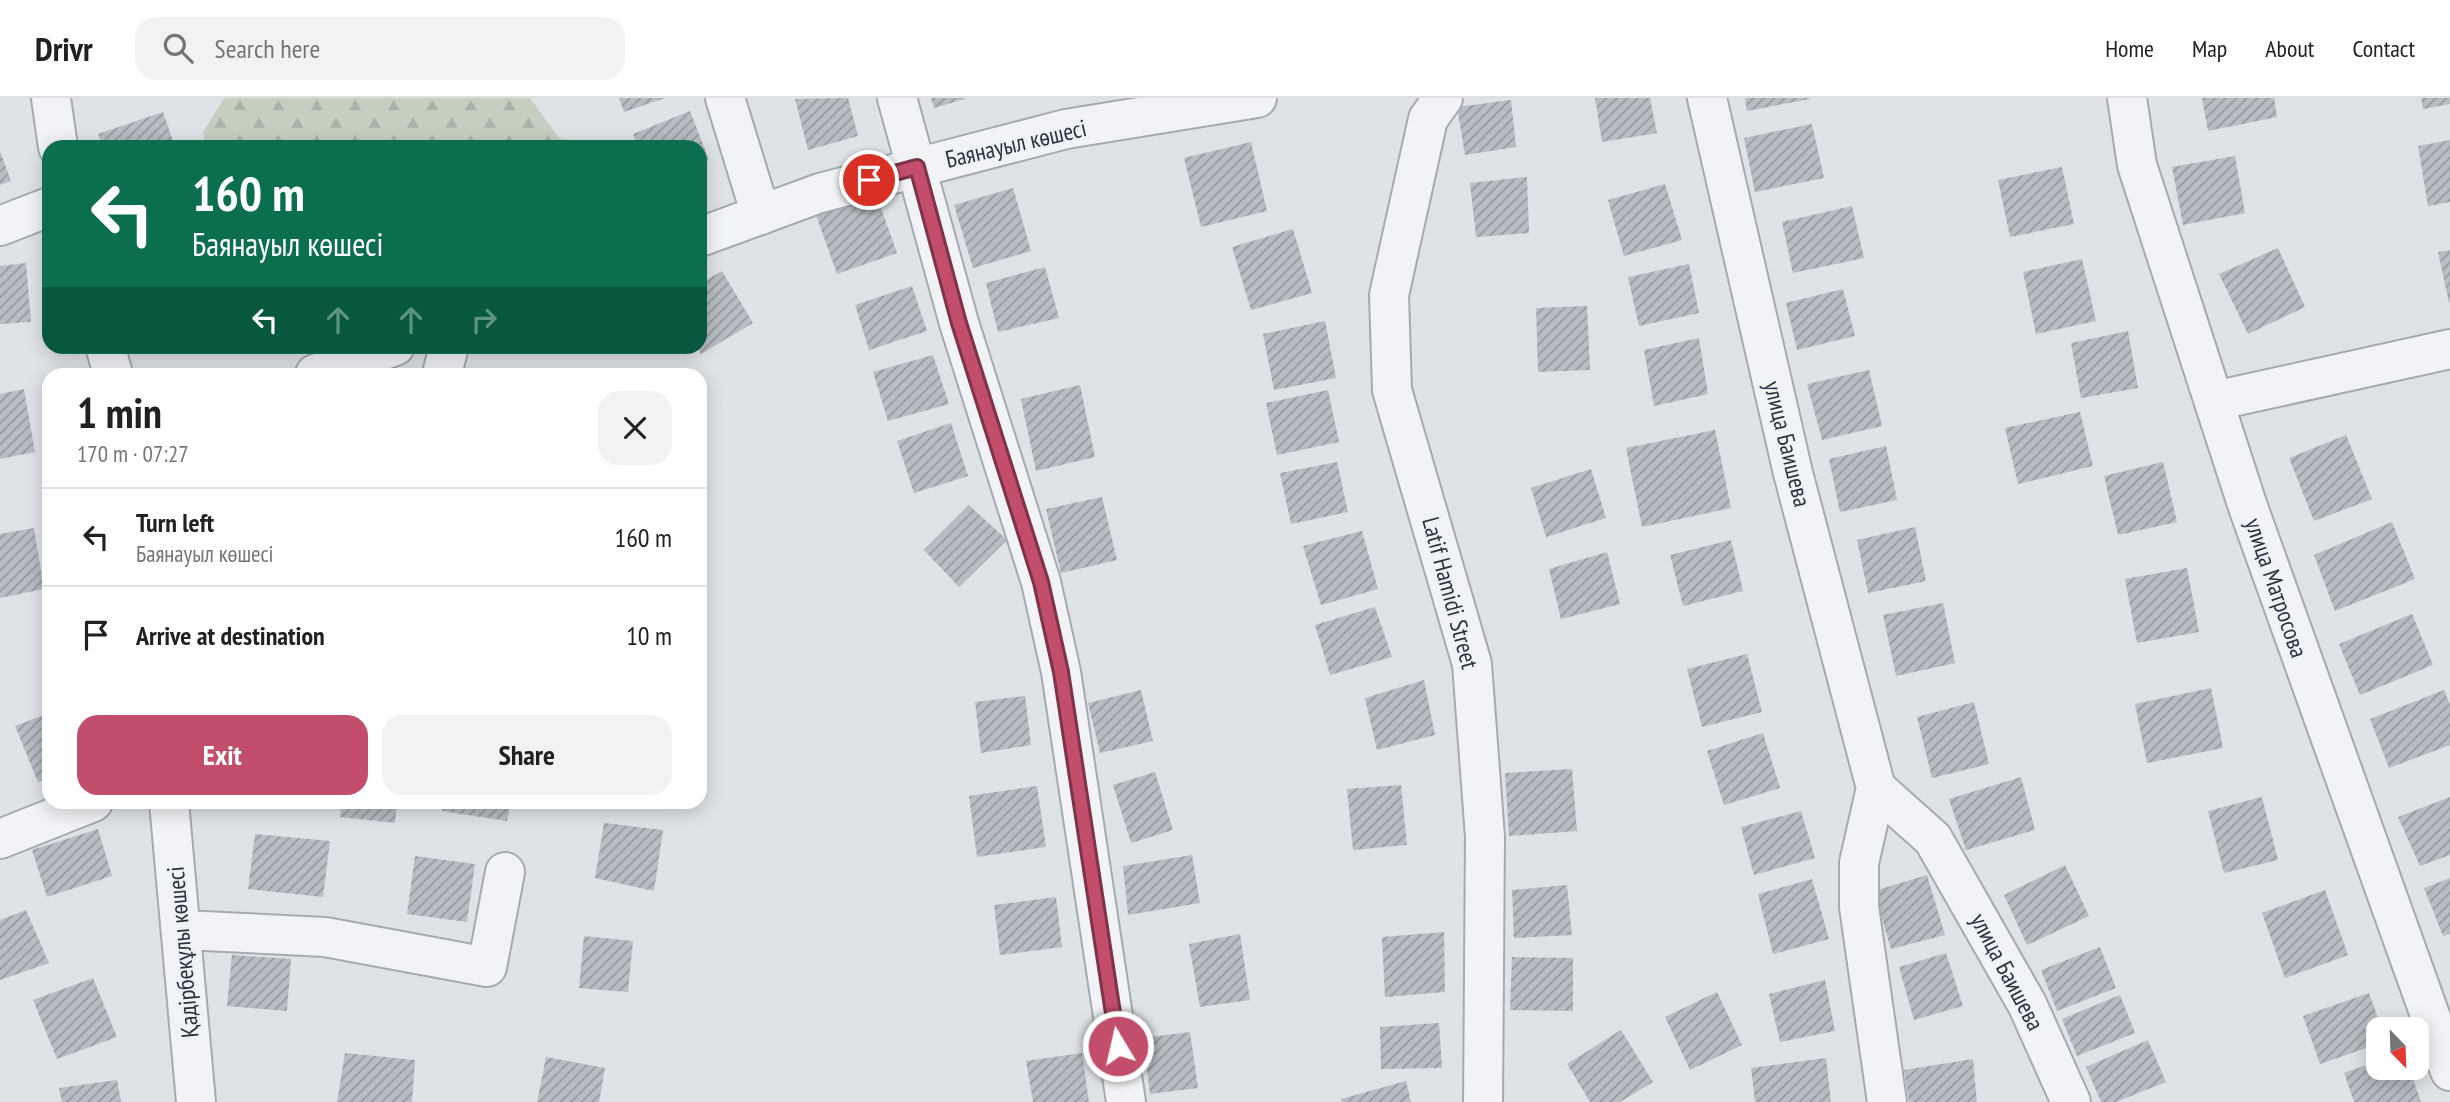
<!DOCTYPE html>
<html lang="en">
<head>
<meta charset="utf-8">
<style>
	body { margin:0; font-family:"PT Sans Narrow",sans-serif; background:#f2f2f2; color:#202124; height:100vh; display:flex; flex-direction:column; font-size:26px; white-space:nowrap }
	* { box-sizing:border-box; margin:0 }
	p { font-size:23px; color:#757577 }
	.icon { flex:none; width:38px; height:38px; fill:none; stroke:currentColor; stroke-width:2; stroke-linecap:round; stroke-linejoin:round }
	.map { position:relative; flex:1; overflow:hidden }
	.panel { position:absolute; left:42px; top:270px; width:665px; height:441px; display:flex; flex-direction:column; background:#fff; border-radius:21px; box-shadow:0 4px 18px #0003 }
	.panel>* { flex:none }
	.hud { position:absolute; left:42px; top:42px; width:665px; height:214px; border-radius:21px; box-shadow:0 4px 18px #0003; background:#0b6e4f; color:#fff; overflow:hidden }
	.needle { width:46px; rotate:157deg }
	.controls { position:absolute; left:2366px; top:919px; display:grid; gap:14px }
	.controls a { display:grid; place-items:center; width:63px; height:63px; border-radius:14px; background:#fff; box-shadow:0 4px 18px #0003; font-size:35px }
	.pin { position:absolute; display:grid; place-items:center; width:60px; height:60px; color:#fff; margin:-30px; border:4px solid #fff; border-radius:50%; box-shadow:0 2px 7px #0007 }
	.me { position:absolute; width:77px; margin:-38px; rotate:351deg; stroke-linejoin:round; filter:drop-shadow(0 0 5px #0008) }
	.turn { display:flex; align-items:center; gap:24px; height:147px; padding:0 35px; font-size:32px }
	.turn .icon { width:91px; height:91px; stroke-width:2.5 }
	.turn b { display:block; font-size:49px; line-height:60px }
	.lanes { display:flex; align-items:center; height:66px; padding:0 35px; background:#0003; justify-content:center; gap:35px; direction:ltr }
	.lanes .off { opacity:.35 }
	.round { display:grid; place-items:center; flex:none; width:74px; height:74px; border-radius:21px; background:#f2f2f2 }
	.head { display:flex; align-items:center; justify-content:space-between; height:119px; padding:0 35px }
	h1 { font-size:42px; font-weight:800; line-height:52px }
	.button { display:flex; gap:14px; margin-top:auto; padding:14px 35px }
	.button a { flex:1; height:80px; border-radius:21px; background:#c24e6c; color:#fff; font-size:28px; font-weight:800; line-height:80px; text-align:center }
	.button a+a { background:#f2f2f2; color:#202124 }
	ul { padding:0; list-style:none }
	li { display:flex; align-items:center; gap:21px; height:98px; padding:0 35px; border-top:2px solid #e0e0e0 }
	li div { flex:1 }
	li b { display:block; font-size:26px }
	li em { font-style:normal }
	header { display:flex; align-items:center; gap:42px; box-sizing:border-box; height:98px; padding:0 35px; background:#fff; border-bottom:2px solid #e0e0e0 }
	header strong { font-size:33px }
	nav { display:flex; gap:38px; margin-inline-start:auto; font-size:24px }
	.search { width:490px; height:63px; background:#f2f2f2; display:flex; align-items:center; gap:18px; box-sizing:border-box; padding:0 24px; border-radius:21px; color:#757577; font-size:26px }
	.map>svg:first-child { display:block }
</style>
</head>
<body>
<header>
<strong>Drivr</strong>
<div class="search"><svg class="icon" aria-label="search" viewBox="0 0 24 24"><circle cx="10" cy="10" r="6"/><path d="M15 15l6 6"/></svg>Search here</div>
<nav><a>Home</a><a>Map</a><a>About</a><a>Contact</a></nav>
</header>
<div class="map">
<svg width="2450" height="1004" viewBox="0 0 2450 1004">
	<defs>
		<pattern id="forest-firs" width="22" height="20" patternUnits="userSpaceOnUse" patternTransform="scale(1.75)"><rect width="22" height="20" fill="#c6d0c1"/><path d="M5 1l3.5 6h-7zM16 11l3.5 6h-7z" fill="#aab3a7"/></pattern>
		<pattern id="building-hatch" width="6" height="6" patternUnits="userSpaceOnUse" patternTransform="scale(1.75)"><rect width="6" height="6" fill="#b7bdc3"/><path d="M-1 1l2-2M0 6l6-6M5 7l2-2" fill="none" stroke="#959aa0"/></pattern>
	</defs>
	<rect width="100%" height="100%" fill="#dfe3e7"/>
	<!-- forest -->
	<polygon fill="url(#forest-firs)" points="224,0 530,0 559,40 605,49 206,49 203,34"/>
	<!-- building -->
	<g fill="url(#building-hatch)">
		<polygon points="619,0 665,0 624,14"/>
		<polygon points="848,0 858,38 808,52 795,1"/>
		<polygon points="931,0 964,0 965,1 934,10"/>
		<polygon points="1595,0 1650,0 1657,35 1602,44"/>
		<polygon points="1745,0 1810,0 1810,1 1747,13"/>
		<polygon points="2202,0 2274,0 2277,19 2208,33"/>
		<polygon points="2421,0 2450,0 2450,6 2423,11"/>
		<polygon points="1511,2 1516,49 1465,57 1457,9"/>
		<polygon points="690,13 709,62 700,66 700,49 638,49 633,36"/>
		<polygon points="163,14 175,49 103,49 98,36"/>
		<polygon points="1812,26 1824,80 1755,94 1744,40"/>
		<polygon points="2450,42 2450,104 2428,108 2418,48"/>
		<polygon points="1251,44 1267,113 1201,129 1184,60"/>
		<polygon points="0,53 11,83 0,87"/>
		<polygon points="2235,58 2245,115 2183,127 2172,69"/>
		<polygon points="2062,69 2074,126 2010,139 1998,82"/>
		<polygon points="1527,79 1529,135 1476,139 1470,85"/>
		<polygon points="1665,86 1682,142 1624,158 1608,102"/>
		<polygon points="1013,90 1031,153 973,170 954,107"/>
		<polygon points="876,96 897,155 837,176 816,117"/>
		<polygon points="1852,108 1864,160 1793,175 1782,124"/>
		<polygon points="1293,131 1312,195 1251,212 1232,149"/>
		<polygon points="2278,150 2305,209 2248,236 2219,176"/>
		<polygon points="2450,152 2450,205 2449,205 2438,154"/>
		<polygon points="2082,161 2096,223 2036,236 2023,174"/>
		<polygon points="26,165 31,224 0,226 0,168"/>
		<polygon points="1689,166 1699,215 1639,228 1628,179"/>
		<polygon points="1045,169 1059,220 998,234 986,185"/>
		<polygon points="722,173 753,225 701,256 696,248 700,248 700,186"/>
		<polygon points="912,188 927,233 869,252 855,207"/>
		<polygon points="1843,191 1855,238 1797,252 1786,205"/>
		<polygon points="1587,208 1590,272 1538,274 1536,210"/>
		<polygon points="1325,223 1336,280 1274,292 1263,236"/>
		<polygon points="2128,233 2138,290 2081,300 2071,245"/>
		<polygon points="1699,240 1708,296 1654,308 1644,252"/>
		<polygon points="198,248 216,248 201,255"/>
		<polygon points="933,257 949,306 888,323 873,274"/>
		<polygon points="1869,272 1882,328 1822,342 1807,286"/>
		<polygon points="1080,287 1095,359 1036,373 1021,301"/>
		<polygon points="24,291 35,354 0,361 0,296"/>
		<polygon points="1328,292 1339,344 1277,357 1266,305"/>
		<polygon points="2080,314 2093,368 2018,386 2005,330"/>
		<polygon points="951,325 968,378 914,395 897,343"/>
		<polygon points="1715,332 1731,410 1642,429 1626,350"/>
		<polygon points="2346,337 2372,401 2314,423 2289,360"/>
		<polygon points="1886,348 1897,402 1840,414 1829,361"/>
		<polygon points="1337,364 1348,414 1291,426 1280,375"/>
		<polygon points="2163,364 2177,424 2118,437 2104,378"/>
		<polygon points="1591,371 1606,420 1546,439 1531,390"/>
		<polygon points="1102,399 1117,462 1061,475 1046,411"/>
		<polygon points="969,407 1007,442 959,489 924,452"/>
		<polygon points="2392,424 2415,481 2335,513 2314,457"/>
		<polygon points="1915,429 1926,483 1868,495 1857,442"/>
		<polygon points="34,430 44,491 0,500 0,436"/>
		<polygon points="1362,433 1378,491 1321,507 1303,448"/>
		<polygon points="1731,442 1743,493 1683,508 1670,457"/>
		<polygon points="1607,454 1620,506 1561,521 1549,471"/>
		<polygon points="2187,470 2199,534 2137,545 2125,481"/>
		<polygon points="1943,505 1955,565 1896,578 1883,517"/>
		<polygon points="1375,509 1392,559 1330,577 1315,527"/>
		<polygon points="2412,516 2433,567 2360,597 2339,546"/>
		<polygon points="1747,556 1762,614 1702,629 1687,571"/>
		<polygon points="1424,582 1435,637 1377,652 1365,600"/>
		<polygon points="2211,590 2223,650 2147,665 2135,606"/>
		<polygon points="1141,592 1153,643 1100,655 1088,605"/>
		<polygon points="2444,592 2450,607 2450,647 2389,670 2370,621"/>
		<polygon points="1025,598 1031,647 981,655 975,604"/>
		<polygon points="1974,604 1989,666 1932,680 1917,619"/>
		<polygon points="49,615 49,680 38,684 15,628"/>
		<polygon points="1763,635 1780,690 1724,707 1707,653"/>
		<polygon points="1572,671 1577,733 1509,738 1505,675"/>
		<polygon points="1155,674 1173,732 1131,745 1113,687"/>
		<polygon points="2021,679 2035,732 1966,752 1949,701"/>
		<polygon points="1401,687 1407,747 1353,752 1347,691"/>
		<polygon points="1037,688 1046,749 977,759 969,698"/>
		<polygon points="2262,699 2278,762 2224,775 2208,713"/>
		<polygon points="2450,699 2450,757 2420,768 2398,719"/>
		<polygon points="342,704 397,704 395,725 340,719"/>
		<polygon points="444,704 511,704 507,723 442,713"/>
		<polygon points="1801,713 1815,760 1754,777 1741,729"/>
		<polygon points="604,725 663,732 654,793 595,780"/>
		<polygon points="98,731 112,778 47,799 32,752"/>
		<polygon points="255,736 330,743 323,799 248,791"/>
		<polygon points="1192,757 1200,805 1128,817 1123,768"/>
		<polygon points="415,758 475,766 467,824 407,816"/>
		<polygon points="2065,767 2089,818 2027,847 2004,797"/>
		<polygon points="1927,777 1945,837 1891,851 1874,793"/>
		<polygon points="2450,780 2450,836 2443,838 2424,790"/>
		<polygon points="1812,781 1829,841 1773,856 1758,796"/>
		<polygon points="1567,787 1572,837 1514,840 1512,792"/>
		<polygon points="2325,792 2348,857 2285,880 2262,815"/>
		<polygon points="1056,799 1062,849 1000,857 994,807"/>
		<polygon points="26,812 49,865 0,882 0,822"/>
		<polygon points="1444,834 1445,894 1385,899 1382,839"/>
		<polygon points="1240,836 1250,902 1200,909 1189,846"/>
		<polygon points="584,838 633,843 628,894 579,890"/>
		<polygon points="2100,849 2116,890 2057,913 2041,872"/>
		<polygon points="1946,855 1963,908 1914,922 1899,869"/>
		<polygon points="232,857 291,861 287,913 227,908"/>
		<polygon points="1512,859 1573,860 1573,913 1510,912"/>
		<polygon points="93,880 117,939 57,961 33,902"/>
		<polygon points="1825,882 1835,933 1780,944 1769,896"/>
		<polygon points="1717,894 1742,947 1690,972 1665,919"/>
		<polygon points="2369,895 2382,931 2378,931 2378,946 2320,966 2303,918"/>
		<polygon points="2120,897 2135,935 2077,958 2062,921"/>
		<polygon points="1439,925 1442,970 1381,971 1380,929"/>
		<polygon points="1621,932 1653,984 1620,1004 1590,1004 1567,966"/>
		<polygon points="1190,934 1198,990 1150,996 1143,940"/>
		<polygon points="2148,942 2166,984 2116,1004 2101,1004 2086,969"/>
		<polygon points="345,955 415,962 412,1004 337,1004"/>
		<polygon points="1082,955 1089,1004 1033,1004 1026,963"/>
		<polygon points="546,959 605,970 599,1004 537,1004"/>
		<polygon points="1826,960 1831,1004 1755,1004 1751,970"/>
		<polygon points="1973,961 1977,1004 1909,1004 1904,972"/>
		<polygon points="2378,963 2378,970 2409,970 2421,1004 2354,1004 2344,975"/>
		<polygon points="117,982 121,1004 62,1004 59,990"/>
		<polygon points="1406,983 1411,1004 1342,1004 1341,1001"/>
	</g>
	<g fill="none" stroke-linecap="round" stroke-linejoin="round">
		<!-- minor casing -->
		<g stroke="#a5abb1" stroke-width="42">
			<g id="minor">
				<polyline points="51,0 58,49"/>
				<polyline points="725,0 761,117"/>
				<polyline points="897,0 959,225 1041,484 1061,574 1126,1004"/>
				<polyline points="1443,0 1428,21 1389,197 1392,292 1472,566 1485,739 1483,1004"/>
				<polyline points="1707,0 1793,375 1876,690 1859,765 1859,809 1887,1004"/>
				<polyline points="2127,0 2137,67 2248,409 2450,973"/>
				<polyline points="0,128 49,109"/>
				<polyline points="700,139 820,95 1066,31 1257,0"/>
				<polyline points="105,248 113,276"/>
				<polyline points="315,276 395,248"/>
				<polyline points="442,276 449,248"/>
				<polyline points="2214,303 2450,251"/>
				<polyline points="1876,690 1933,741 2027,906 2071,1004"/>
				<polyline points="169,704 196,1004"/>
				<polyline points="0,741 93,704"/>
				<polyline points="183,832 325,839 487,869 505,774"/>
			</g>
		</g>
		<!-- minor -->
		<use href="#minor" stroke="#f1f3f6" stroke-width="38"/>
	</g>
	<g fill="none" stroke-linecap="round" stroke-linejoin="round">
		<!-- route casing -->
		<g stroke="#7e3346" stroke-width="18">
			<polyline id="route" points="869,82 917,69 959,225 1041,484 1061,574 1118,948"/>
		</g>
		<!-- route -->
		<use href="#route" stroke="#c24e6c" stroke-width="12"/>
	</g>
	<g text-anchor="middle" stroke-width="5" stroke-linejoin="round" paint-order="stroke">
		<!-- street labels -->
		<g font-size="24" fill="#29333d" stroke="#eef2f5">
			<text transform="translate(1016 46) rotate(-13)" y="8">Баянауыл көшесі</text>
			<text transform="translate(1787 346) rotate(76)" y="8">улица Баишева</text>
			<text transform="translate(2276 490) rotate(71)" y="8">улица Матросова</text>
			<text transform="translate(1450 495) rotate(75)" y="8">Latif Hamidi Street</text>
			<text transform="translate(183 854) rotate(-95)" y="8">Қадірбекұлы көшесі</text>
			<text transform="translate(2007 874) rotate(62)" y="8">улица Баишева</text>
		</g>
	</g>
</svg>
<div class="controls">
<a><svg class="needle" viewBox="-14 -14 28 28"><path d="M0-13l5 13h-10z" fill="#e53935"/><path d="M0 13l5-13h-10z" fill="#757577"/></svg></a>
</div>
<div class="pin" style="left:869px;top:82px;background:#d93025"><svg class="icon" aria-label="arrive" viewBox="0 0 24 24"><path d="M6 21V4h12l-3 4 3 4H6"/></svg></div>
<svg class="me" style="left:1118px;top:948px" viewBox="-20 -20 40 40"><circle r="17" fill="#c24e6c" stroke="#fff" stroke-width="3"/><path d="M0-11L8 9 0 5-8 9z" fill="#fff"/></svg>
<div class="hud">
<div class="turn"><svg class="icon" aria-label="left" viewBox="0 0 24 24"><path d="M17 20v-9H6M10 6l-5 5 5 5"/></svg><div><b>160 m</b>Баянауыл көшесі</div></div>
<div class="lanes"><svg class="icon" aria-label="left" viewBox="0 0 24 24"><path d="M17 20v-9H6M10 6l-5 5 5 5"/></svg><svg class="icon off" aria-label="ahead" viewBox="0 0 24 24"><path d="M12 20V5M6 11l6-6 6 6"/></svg><svg class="icon off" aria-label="ahead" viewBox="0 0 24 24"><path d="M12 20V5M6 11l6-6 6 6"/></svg><svg class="icon off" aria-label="right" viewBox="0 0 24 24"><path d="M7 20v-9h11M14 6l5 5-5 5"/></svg></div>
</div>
<section class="panel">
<div class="head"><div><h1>1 min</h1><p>170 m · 07:27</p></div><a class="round"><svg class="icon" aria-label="close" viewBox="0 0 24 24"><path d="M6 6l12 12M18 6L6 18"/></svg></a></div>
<ul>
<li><svg class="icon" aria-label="left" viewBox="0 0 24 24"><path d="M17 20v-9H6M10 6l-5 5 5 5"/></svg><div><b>Turn left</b><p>Баянауыл көшесі</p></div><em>160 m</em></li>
<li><svg class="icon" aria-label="arrive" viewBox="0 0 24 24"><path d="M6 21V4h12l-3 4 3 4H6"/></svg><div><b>Arrive at destination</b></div><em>10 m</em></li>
</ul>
<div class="button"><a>Exit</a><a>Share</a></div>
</section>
</div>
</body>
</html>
